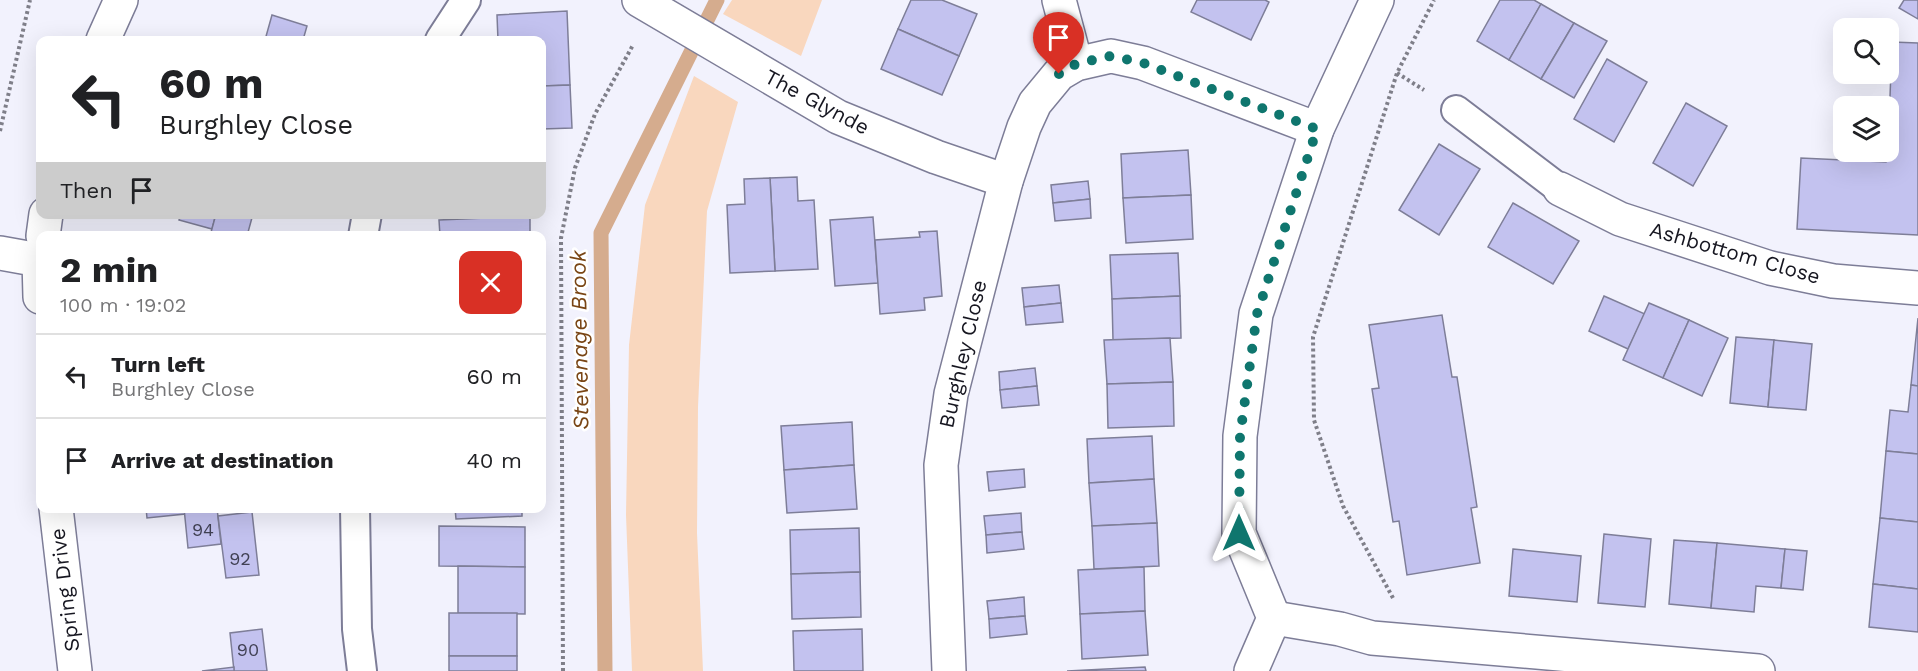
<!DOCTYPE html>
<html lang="en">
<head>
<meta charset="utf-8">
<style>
	body { margin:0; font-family:"Work Sans",sans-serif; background:#f2f2f2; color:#202124; height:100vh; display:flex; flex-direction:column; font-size:22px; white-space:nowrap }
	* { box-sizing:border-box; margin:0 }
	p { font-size:20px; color:#757577 }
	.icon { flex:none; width:33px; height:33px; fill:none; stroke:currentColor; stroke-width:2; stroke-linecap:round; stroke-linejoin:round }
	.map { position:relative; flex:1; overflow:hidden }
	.drawer { position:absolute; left:36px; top:231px; width:510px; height:282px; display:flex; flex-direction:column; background:#fff; border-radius:12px; box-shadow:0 6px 24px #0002 }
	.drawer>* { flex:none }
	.banner { position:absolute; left:36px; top:36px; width:510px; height:183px; border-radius:12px; box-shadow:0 6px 24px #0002; background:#fff; color:#202124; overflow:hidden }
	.tools { position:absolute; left:1833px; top:18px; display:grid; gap:12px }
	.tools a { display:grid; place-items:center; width:66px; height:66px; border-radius:12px; background:#fff; box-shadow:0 6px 24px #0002; font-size:30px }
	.pin { position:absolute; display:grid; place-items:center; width:51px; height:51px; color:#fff; margin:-62px -26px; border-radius:50% 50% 50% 0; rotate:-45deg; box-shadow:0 0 6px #0007 }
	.pin .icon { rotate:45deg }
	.me { position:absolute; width:66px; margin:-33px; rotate:0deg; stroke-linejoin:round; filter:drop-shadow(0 0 4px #0008) }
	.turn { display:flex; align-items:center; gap:21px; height:126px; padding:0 24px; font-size:27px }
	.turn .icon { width:78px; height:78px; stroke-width:2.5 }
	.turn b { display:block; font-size:42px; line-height:51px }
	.then { display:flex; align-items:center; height:57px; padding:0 24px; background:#0003; gap:12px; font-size:22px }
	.round { display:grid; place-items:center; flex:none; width:63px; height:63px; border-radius:12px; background:#f2f2f2 }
	.headline { display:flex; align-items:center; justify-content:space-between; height:102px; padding:0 24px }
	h1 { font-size:36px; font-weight:700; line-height:45px }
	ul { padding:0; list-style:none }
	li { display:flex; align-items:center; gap:18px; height:84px; padding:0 24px; border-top:2px solid #e0e0e0 }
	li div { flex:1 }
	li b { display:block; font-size:22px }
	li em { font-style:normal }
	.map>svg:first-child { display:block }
</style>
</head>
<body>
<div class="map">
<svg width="1918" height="671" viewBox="0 0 1918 671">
	<rect width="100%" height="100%" fill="#f2f2fd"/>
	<!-- green -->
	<g fill="#f9d7be">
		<polygon points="732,0 822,0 801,56 723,14"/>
		<polygon points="694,76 738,102 707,211 698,407 697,533 703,671 632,671 626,515 629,345 645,205"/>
	</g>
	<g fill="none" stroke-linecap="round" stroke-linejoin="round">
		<!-- stream -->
		<polyline stroke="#d5ac8e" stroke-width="15" points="605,671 601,233 717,0"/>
	</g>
	<!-- building -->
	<g fill="#c3c2ef" stroke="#7e7e98" stroke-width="1.5">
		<polygon points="911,0 942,0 977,14 959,56 898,29"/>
		<polygon points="1197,0 1265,0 1269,2 1251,40 1191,12"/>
		<polygon points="1500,0 1534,0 1541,4 1509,60 1477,41"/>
		<polygon points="1904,0 1918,0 1918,19 1899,8"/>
		<polygon points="1541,4 1574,23 1541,79 1509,60"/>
		<polygon points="567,11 570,85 542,86 542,40 498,40 497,15"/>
		<polygon points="272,15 307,26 303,40 265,40"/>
		<polygon points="1574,23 1607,41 1574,98 1541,79"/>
		<polygon points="898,29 959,56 942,95 881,69"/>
		<polygon points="1892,42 1918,43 1918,235 1797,229 1801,158 1886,162 1887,152 1888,152"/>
		<polygon points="1607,59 1647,82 1614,142 1574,119"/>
		<polygon points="570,85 572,128 542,129 542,86"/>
		<polygon points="1686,103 1727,126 1693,186 1653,163"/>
		<polygon points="1439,144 1480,169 1439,235 1399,210"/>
		<polygon points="1188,150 1191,195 1123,198 1121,154"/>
		<polygon points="797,177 798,201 814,200 818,269 775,271 770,178"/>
		<polygon points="770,178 775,271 730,273 727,205 745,204 744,179"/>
		<polygon points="1088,181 1090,199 1053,203 1051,185"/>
		<polygon points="1191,195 1193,239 1126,243 1123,198"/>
		<polygon points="1090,199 1091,218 1055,221 1053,203"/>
		<polygon points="1513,203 1579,241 1553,284 1488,247"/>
		<polygon points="181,214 216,214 212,229 179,220"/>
		<polygon points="216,214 253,214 247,236 210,236"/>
		<polygon points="463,214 530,214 530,216 463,219"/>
		<polygon points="530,216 530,236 440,236 439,220"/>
		<polygon points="873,217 878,283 835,286 830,220"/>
		<polygon points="937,231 942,296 924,298 925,310 880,314 875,240 920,237 919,232"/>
		<polygon points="1178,253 1180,296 1112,299 1110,255"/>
		<polygon points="1059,285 1061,303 1024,307 1022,288"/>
		<polygon points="1180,296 1181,338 1113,340 1112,299"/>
		<polygon points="1604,296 1645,314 1628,349 1589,331"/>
		<polygon points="1061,303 1063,322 1026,325 1024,307"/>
		<polygon points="1649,303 1689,320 1663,378 1623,360"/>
		<polygon points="1442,315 1452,377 1457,377 1477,507 1471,508 1480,563 1407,575 1399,521 1393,522 1372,389 1379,388 1369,325"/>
		<polygon points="1918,318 1918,386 1911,385"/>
		<polygon points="1689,320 1728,338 1702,396 1663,378"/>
		<polygon points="1736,337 1774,340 1768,407 1730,403"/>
		<polygon points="1170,338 1173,382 1107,384 1104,340"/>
		<polygon points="1774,340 1812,344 1806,410 1768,407"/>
		<polygon points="1035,368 1037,386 1000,390 999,372"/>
		<polygon points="1173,382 1174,426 1108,428 1107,384"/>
		<polygon points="1911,385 1918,386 1918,454 1886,451 1890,410 1908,412"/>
		<polygon points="1037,386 1039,405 1002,408 1000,390"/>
		<polygon points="852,422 854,465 784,470 781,426"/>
		<polygon points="1152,436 1154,479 1089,483 1087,439"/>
		<polygon points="1886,451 1918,454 1918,522 1880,518"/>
		<polygon points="854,465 857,509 787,513 784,470"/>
		<polygon points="1024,469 1025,487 989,491 987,472"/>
		<polygon points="1154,479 1157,523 1092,526 1089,483"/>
		<polygon points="146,508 184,508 185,514 147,518"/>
		<polygon points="184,508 217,508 221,544 188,548"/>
		<polygon points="455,508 522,508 522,516 456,519"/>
		<polygon points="252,512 259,575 226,578 218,516"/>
		<polygon points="1021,513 1022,532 986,535 984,516"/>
		<polygon points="1880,518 1918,522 1918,589 1873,584"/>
		<polygon points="1157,523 1159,566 1094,569 1092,526"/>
		<polygon points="439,526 525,527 525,567 439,566"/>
		<polygon points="859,528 860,572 791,574 790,530"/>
		<polygon points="1022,532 1024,549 987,553 986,535"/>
		<polygon points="1604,534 1651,539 1645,607 1598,603"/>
		<polygon points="1674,540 1717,543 1711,608 1669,604"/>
		<polygon points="1717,543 1785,549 1781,588 1756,586 1754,612 1711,608"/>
		<polygon points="1513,549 1581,556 1577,602 1509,596"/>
		<polygon points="1785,549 1807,551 1803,590 1781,588"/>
		<polygon points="458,566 525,567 525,614 458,613"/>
		<polygon points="1144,567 1145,611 1080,614 1078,570"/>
		<polygon points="860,572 861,617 792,619 791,574"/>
		<polygon points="1873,584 1918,589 1918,632 1869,627"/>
		<polygon points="1024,597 1025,616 989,619 987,601"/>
		<polygon points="1145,611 1148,655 1082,659 1080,614"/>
		<rect x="449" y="613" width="68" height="43"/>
		<polygon points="1025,616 1027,634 990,638 989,619"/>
		<polygon points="262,629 267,671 234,671 230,633"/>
		<polygon points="862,629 863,671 794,671 793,631"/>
		<rect x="449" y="656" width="68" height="15"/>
		<polygon points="234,667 234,671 202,671"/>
		<polygon points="1145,667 1146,671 1067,671"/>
	</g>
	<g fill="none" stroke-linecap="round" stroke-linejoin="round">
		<!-- service casing -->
		<g stroke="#7d7d97" stroke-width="32">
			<g id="service">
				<polyline points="440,40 466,0"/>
				<polyline points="1456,110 1560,189"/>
				<polyline points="363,236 367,214"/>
				<polyline points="355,508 357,629 362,671"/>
			</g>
		</g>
		<!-- minor casing -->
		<g stroke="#7d7d97" stroke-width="36">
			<g id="minor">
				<polyline points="639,0 838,117 936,157 1006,181"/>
				<polyline points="1059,0 1076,64"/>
				<polyline points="103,40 121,0"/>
				<polyline points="1560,189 1620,219 1770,268 1833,281 1918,288"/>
				<polyline points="43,236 46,214"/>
				<polyline points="0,253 39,260 40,297"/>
				<polyline points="56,508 75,671"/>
				<polyline points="1274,618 1340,629 1372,638 1758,671"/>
				<polyline points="949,671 941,465 951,394 1006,181 1024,127 1035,103 1059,74 1076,64 1111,56 1143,63 1317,129"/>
			</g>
		</g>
		<!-- tertiary casing -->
		<g stroke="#7d7d97" stroke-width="36">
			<polyline id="tertiary" points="1251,671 1274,618 1239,533 1240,436 1256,314 1317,129 1377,0"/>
		</g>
		<!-- path -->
		<g stroke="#7f7f89" stroke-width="4" stroke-dasharray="3 3" stroke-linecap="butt">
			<polyline points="1397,73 1424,90"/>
			<polyline points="0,131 30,0"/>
			<polyline points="1393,598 1343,506 1314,420 1313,337 1397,73 1434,0"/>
			<polyline points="563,671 561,238 575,168 595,114 633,45"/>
		</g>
		<!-- service -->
		<use href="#service" stroke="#fff" stroke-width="28"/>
		<!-- minor -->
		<use href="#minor" stroke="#fff" stroke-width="33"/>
		<!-- tertiary -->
		<use href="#tertiary" stroke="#fff" stroke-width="33"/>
	</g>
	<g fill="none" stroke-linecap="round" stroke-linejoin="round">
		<!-- route -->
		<polyline stroke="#0f766e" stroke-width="10" stroke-dasharray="0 18" points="1059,74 1076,64 1111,56 1143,63 1317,129 1257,314 1240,436 1239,533"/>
	</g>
	<g text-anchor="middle" stroke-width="5" stroke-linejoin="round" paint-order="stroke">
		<!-- number labels -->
		<g font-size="18" fill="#414154">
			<text x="203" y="536">94</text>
			<text x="240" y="565">92</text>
			<text x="248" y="656">90</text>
		</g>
		<!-- street labels -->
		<g font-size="21" fill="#161620" stroke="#fff">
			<text transform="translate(817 102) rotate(28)" y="7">The Glynde</text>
			<text transform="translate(1735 253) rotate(16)" y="7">Ashbottom Close</text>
			<text transform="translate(963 354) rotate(-77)" y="7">Burghley Close</text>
			<text transform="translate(65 590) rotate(-97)" y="7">Spring Drive</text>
		</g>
		<!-- water labels -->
		<g font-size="22" font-style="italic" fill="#794515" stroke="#fff">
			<text transform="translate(579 340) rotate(-91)" y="8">Stevenage Brook</text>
		</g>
	</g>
</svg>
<div class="tools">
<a><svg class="icon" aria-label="search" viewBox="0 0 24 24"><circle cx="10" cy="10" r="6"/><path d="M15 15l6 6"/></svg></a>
<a><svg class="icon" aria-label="layers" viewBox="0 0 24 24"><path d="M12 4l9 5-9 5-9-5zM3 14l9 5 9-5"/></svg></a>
</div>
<div class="pin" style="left:1059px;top:74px;background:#d93025"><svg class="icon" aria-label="arrive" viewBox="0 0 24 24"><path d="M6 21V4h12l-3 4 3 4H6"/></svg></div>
<svg class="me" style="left:1239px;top:533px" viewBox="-20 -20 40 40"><path d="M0-17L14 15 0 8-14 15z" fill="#0f766e" stroke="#fff" stroke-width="4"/></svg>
<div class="banner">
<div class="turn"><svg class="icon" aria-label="left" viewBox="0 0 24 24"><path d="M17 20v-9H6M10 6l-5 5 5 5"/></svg><div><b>60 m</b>Burghley Close</div></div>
<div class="then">Then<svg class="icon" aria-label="arrive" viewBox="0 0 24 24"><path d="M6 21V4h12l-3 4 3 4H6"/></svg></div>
</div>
<section class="drawer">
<div class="headline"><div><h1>2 min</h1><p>100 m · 19:02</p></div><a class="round" style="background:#d93025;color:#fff"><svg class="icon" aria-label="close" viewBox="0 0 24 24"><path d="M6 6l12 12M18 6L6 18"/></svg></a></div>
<ul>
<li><svg class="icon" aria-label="left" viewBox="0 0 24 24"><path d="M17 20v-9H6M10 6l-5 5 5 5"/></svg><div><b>Turn left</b><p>Burghley Close</p></div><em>60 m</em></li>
<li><svg class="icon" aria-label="arrive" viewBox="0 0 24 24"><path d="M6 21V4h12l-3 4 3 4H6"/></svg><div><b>Arrive at destination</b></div><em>40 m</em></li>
</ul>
</section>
</div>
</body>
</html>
